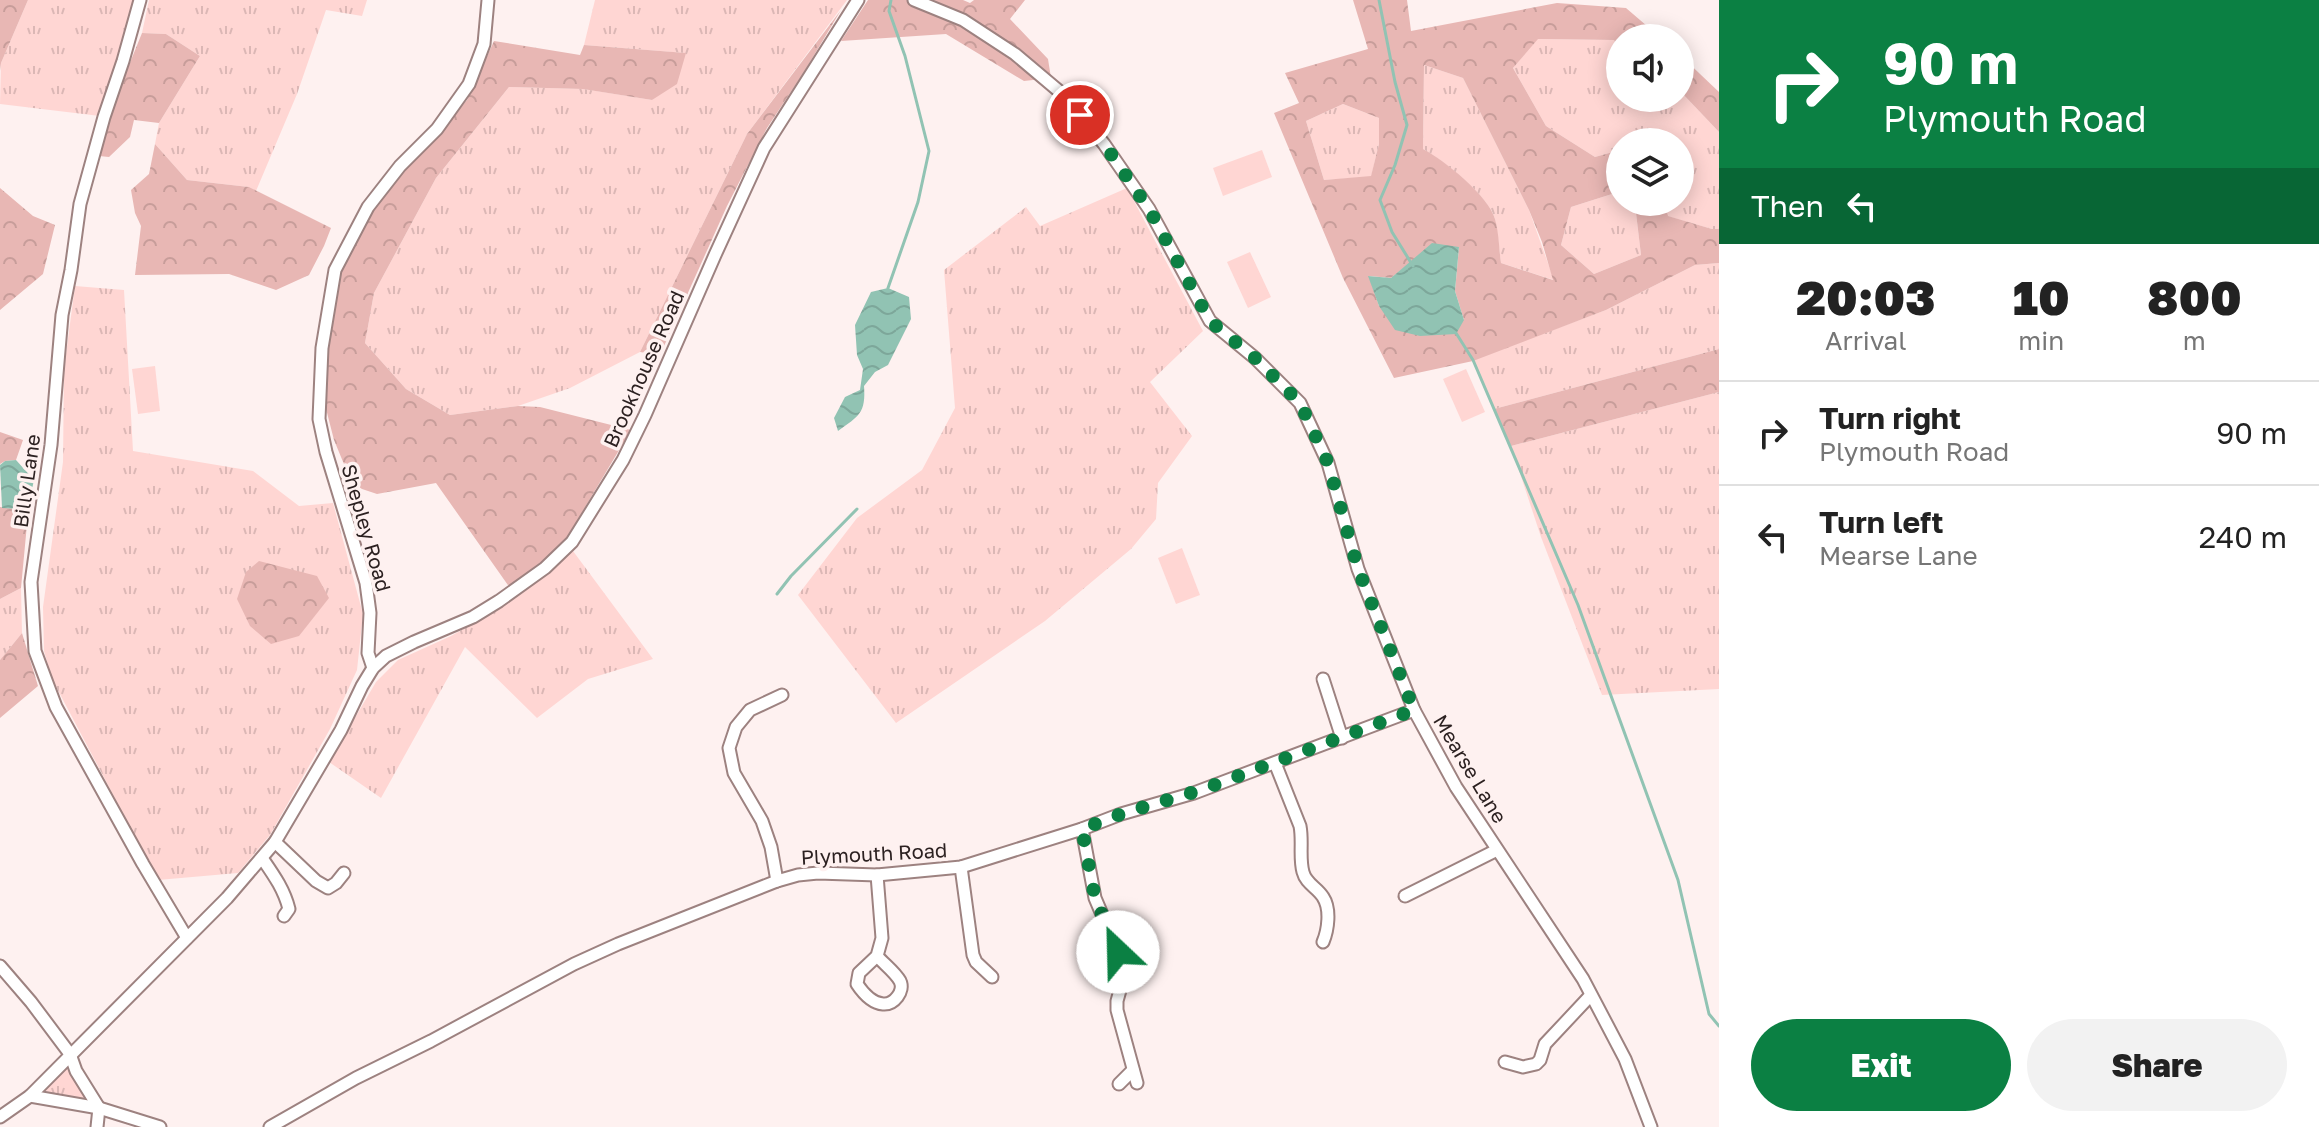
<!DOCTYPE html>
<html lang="en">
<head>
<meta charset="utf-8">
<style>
	body { margin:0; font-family:"Golos Text",sans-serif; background:#f2f2f2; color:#222; height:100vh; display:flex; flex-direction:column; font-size:30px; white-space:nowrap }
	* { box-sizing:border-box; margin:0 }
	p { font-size:26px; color:#767676 }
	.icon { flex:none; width:44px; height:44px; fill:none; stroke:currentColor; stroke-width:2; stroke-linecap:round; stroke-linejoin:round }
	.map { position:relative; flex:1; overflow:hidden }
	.panel { display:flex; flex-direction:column; background:#fff; width:600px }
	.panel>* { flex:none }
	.hud { background:#0b8043; color:#fff; overflow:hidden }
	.tools { position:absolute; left:1606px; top:24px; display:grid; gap:16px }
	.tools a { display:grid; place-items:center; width:88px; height:88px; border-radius:50%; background:#fff; box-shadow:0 4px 20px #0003; font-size:40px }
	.pin { position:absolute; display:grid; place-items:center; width:68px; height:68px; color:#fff; margin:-34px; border:4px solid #fff; border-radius:50%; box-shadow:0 2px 8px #0007 }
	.me { position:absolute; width:88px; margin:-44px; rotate:336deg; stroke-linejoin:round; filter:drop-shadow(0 0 6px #0008) }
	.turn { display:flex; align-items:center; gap:28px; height:168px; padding:0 32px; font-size:36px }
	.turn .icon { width:104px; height:104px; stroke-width:2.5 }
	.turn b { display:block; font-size:56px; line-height:68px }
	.then { display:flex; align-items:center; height:76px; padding:0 32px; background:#0003; gap:16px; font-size:30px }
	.eta { display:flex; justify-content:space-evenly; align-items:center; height:136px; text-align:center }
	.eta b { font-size:48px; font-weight:800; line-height:56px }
	.action { display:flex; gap:16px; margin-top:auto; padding:16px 32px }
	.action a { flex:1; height:92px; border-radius:48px; background:#0b8043; color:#fff; font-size:32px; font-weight:800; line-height:92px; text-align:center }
	.action a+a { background:#f2f2f2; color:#222 }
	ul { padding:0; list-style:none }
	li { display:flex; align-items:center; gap:24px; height:104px; padding:0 32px; border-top:2px solid #e0e0e0 }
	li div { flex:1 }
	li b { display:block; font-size:30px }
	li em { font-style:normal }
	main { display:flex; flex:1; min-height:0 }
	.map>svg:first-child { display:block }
</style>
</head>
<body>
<main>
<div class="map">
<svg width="1719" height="1127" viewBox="0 0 1719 1127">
	<defs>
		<pattern id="grass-tufts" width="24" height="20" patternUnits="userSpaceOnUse" patternTransform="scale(2)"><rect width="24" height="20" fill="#ffd6d3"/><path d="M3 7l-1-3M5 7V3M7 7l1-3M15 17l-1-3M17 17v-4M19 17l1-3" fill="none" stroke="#dbb7b5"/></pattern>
		<pattern id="forest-crowns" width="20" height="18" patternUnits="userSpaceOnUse" patternTransform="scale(2)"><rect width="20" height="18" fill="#e8b7b4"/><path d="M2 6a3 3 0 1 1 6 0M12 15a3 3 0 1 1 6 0" fill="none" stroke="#c79d9a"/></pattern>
		<pattern id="water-waves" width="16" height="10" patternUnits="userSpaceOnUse" patternTransform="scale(2)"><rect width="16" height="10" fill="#91c3b3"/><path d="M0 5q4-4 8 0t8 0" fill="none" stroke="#7da79a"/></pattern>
	</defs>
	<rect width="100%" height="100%" fill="#fef1f0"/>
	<!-- grass -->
	<g fill="url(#grass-tufts)">
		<polygon points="28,0 134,0 100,116 0,104 1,63"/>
		<polygon points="149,0 367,0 362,16 326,10 297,94 256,191 249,187 187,180 155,144 159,123 200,56 166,34 142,33"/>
		<polygon points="595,0 847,0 747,134 640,352 570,388 518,406 450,415 406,389 365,343 374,293 436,178 509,87 584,89 652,100 685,53 584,45"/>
		<polygon points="1537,39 1614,40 1620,51 1620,98 1680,98 1680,91 1719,132 1719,229 1712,229 1667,216 1664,202 1680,202 1680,142 1620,142 1620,150 1595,157 1546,126 1513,68"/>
		<path d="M1424,65l39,13 66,132 25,70 -53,-17c-2,-14 -3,-30 -6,-44 -6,-23 -52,-59 -72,-70z"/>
		<polygon points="1343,104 1379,118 1379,144 1371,177 1324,180 1306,121"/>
		<polygon points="1127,188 1203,331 1150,382 1192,436 1158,483 1156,519 1131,549 1045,621 896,723 798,595 857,518 922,470 955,408 944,270 1026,207 1040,226"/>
		<polygon points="1612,194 1636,213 1641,255 1594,274 1561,245 1571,207"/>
		<polygon points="1719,263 1719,349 1494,409 1473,360 1606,310 1695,265"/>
		<polygon points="75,286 124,290 133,451 253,471 299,506 333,503 363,614 357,670 330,729 270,835 238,873 158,880 52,679 44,651 43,607 63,462 64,369"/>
		<polygon points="1719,392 1719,689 1602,695 1541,537 1511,446"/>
		<polygon points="573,551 653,659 588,679 537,718 465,647 381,798 329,762 376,682 398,660 451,636 502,607"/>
		<polygon points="21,588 22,633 0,660 0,599"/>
		<polygon points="68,1065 86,1097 83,1099 45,1093 43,1090"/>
	</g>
	<!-- forest -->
	<g fill="url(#forest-crowns)" fill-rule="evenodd">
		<polygon points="0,0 28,0 1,63 0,71"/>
		<polygon points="868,0 963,0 970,3 974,0 1025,0 1010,19 1048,59 1051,78 1024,81 946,34 841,41"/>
		<path d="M1353,0h54l4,31 146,-28 69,5 35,30h-41v13l-6,-11 -76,-1 -25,29 33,58 49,31 25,-7v51l-8,-7 -41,13 -10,38 33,29 47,-19 -5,-42 -14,-11h42l4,14 44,13h7v34l-24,2 -89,45 -133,51 -79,17 -51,-100 -69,-165 25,-10 -14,-30 83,-24zM1424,65l39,13 66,132 13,32 11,38 -52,-17c-2,-14 -2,-30 -6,-44 -6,-23 -51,-59 -72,-70zM1343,104l36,14v26l-8,32 -47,4 -18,-59zM1459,247l-4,44 9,29 -85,-14 -10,-30 22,2 20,-16z"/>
		<polygon points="841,10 804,72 767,128 727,206 660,355 640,352 747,134"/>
		<polygon points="142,33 166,34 200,56 159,123 134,120 130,137 109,157 99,156 108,117"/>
		<polygon points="494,41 580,55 584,45 686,53 677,84 652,100 583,89 509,87 436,178 374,293 365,343 406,389 450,415 518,406 540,407 631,430 562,546 510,588 436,483 377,494 353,486 334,440 323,397 334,307 343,264 371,209 467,100"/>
		<polygon points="1680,55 1719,92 1719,132 1680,91"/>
		<polygon points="155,144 187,180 249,187 331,228 324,246 309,275 276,290 229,274 135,275 141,226 135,213 131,190 149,174"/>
		<polygon points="0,188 33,216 55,225 43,274 0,310"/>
		<polygon points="1719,349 1719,392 1511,446 1494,409"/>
		<polygon points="0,432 23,440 16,460 5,461 0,464"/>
		<polygon points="29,503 21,588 0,599 0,507 18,509"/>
		<polygon points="259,561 317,576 329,598 299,636 271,644 250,626 237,599 246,572"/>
		<polygon points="22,633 38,686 0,718 0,660"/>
	</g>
	<!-- green -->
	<g fill="#ffd6d3">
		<polygon points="1262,150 1272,177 1223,196 1213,168"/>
		<polygon points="1250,252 1271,297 1248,308 1227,262"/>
		<polygon points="155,366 160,411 138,414 132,369"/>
		<polygon points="1466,369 1485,412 1462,422 1443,379"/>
		<polygon points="1182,548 1200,595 1176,604 1158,558"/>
	</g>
	<!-- water -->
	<g fill="url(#water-waves)">
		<polygon points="1432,243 1459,247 1455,291 1464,320 1456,334 1420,336 1395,330 1379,306 1368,276 1391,278"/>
		<path d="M888,288l21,9 2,22 -23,46 -13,7 -11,14c2,27 -5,30 -26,45l-4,-13 11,-21 15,-7 3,-21 -6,-14 -2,-30 16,-33z"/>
		<polygon points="16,460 34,480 29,503 18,509 2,508 0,465 5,461"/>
	</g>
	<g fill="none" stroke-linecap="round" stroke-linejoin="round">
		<!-- stream -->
		<g stroke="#91c3b3" stroke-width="3">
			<polyline points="1379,0 1395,82 1407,125 1395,165 1380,200 1392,232 1413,266"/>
			<polyline points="888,288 918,202 929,151 905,56 889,11 891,0"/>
			<polyline points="1456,333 1473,360 1578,605 1678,880 1709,1014 1719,1026"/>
			<polyline points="777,594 791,576 857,509"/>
		</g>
		<!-- minor casing -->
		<g stroke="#9d8280" stroke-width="15">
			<g id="minor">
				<polyline points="140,0 123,61 104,117 80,204 71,270 62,315 51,445 31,582 35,651 56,707 143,864 187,938"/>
				<polyline points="914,0 963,20 1015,54 1066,97 1104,144 1149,209 1210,321 1255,358 1300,403 1328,463 1358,569 1414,710 1456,787 1583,979 1625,1059 1651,1127"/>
				<polyline points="373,668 368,653 370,613 366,583 326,452 319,419 322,348 335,270 368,207 400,166 437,129 469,84 484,44 488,0"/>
				<polyline points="1323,679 1342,738"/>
				<path d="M1275,763l25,63c3,15 -1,32 3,46 3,12 14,15 20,25 8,12 5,33 0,45"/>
				<polyline points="1082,829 1095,898 1121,959 1124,976 1117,1001 1117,1010 1137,1083"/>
				<polyline points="275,842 316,881 328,888 336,883 344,873"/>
				<path d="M262,858c11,16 22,31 27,51l-5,7"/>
				<polyline points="961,867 973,955 976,962 992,977"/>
				<path d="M877,875l5,63 -5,18c7,8 18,16 23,25 5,10 -6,24 -17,23 -12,-1 -20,-11 -26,-20l2,-11 18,-17"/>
				<polyline points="777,881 771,847 762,821 734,773 729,748 736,727 750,710 782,695"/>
				<polyline points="1405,896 1497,850"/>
				<polyline points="0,966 31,1002 70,1054 76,1071 99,1108 97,1127"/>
				<polyline points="1505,1062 1523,1067 1536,1064 1540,1060 1545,1044 1590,996"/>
				<polyline points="1119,1084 1133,1070"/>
				<polyline points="30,1096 99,1108 160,1127"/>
				<polyline points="0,1117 30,1096 227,898 275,842 341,730 362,686 373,668 386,656 414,642 473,617 499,601 545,568 572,542 623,460 645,415 715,255 764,148 858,0"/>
				<polyline points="270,1127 356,1078 431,1041 574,964 618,944 777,881 798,875 818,873 877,875 961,867 1082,829 1121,814 1194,793 1414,710"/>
			</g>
		</g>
		<!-- minor -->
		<use href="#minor" stroke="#fff" stroke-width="11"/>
	</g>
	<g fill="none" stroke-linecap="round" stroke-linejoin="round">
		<!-- route -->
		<polyline stroke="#0b8043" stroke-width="14" stroke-dasharray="0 25.2" points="1080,115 1104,144 1149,209 1210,321 1255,358 1300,403 1328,463 1358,569 1414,710 1201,790 1121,814 1082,829 1095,898 1118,952"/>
	</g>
	<g text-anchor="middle" stroke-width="7" stroke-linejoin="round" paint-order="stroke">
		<!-- street labels -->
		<g font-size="20" fill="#2c2121" stroke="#fef1f0">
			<text transform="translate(644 369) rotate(-66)" y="7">Brookhouse Road</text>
			<text transform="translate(27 481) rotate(-82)" y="7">Billy Lane</text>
			<text transform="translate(366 528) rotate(74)" y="7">Shepley Road</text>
			<text transform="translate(1470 769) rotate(59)" y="7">Mearse Lane</text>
			<text transform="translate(874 854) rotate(-3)" y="7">Plymouth Road</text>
		</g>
	</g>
</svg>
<div class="tools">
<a><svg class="icon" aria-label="sound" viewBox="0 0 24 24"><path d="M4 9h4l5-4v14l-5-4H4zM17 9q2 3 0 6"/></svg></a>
<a><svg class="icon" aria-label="layers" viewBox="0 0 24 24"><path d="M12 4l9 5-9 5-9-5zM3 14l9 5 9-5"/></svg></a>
</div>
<div class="pin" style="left:1080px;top:115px;background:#d93025"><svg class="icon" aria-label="arrive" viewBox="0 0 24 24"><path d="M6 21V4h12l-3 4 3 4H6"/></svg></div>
<svg class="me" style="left:1118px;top:952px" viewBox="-20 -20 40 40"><circle r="19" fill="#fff"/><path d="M0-13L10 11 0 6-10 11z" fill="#0b8043"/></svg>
</div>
<section class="panel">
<div class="hud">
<div class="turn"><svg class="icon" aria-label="right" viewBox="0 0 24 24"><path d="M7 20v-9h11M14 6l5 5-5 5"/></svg><div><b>90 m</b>Plymouth Road</div></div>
<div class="then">Then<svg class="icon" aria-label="left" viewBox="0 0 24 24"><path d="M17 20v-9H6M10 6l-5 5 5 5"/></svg></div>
</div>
<div class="eta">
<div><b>20:03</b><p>Arrival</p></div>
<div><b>10</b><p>min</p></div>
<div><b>800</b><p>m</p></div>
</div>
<ul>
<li><svg class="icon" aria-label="right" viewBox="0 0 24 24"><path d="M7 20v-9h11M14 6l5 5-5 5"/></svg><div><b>Turn right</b><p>Plymouth Road</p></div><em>90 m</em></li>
<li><svg class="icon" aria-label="left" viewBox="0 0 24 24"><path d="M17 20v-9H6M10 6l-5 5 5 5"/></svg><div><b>Turn left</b><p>Mearse Lane</p></div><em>240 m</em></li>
</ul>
<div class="action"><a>Exit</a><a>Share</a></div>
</section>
</main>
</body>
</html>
